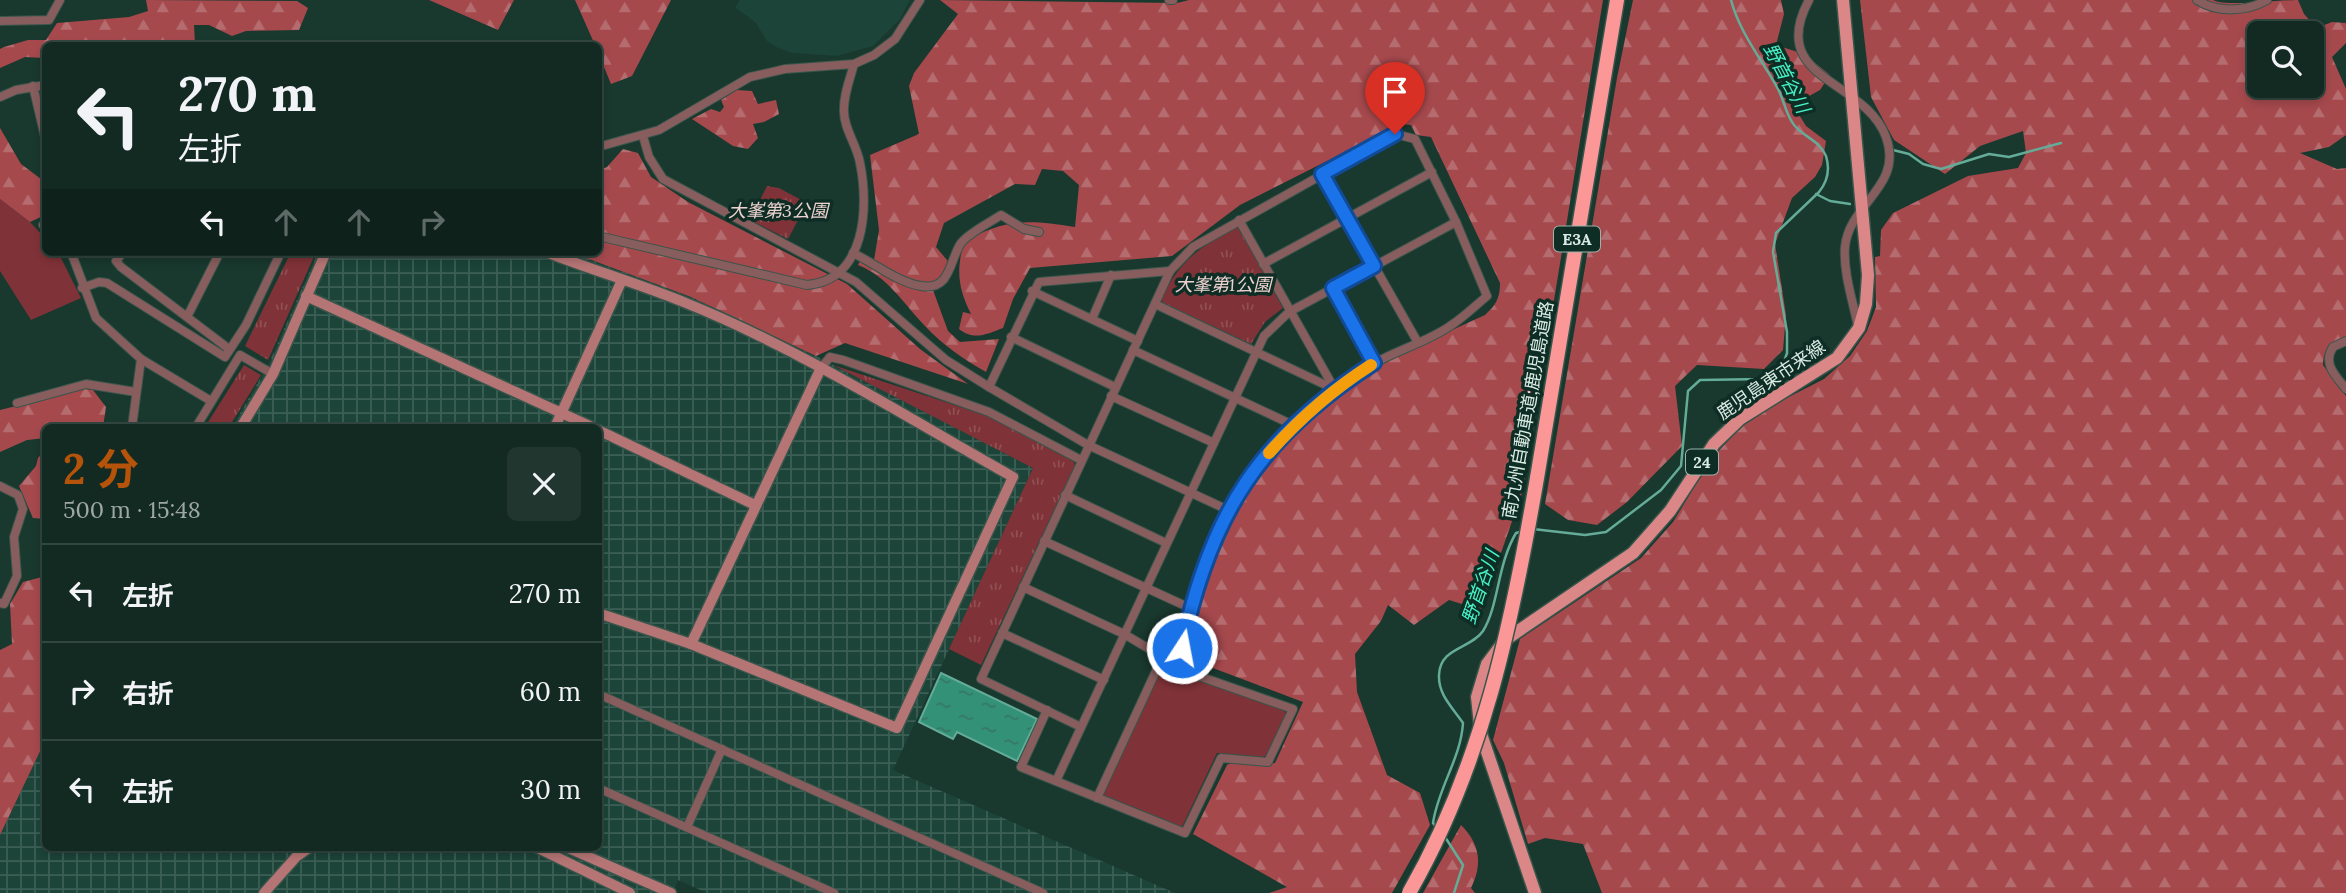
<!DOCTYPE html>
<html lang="ja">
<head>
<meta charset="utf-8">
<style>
	body { margin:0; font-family:Lora,"Noto Sans JP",serif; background:#20362f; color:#f1f3f6; height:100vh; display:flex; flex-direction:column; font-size:26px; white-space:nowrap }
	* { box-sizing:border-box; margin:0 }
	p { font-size:23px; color:#9da7a5 }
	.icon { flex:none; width:38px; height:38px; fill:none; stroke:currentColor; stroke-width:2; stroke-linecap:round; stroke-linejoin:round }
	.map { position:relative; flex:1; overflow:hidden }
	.drawer { position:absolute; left:42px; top:424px; width:560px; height:427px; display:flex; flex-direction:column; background:#132a22; border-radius:10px; box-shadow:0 4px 10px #0003,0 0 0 2px #324640 }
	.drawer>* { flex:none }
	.top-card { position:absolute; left:42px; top:42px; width:560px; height:214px; border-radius:10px; box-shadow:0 4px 10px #0003,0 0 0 2px #324640; background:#132a22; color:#f1f3f6; overflow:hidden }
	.controls { position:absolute; left:2247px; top:21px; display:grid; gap:14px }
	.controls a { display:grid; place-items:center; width:77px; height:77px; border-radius:10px; background:#132a22; box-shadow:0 4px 10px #0003,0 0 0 2px #324640; font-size:35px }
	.pin { position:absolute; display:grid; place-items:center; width:60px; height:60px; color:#fff; margin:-72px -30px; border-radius:50% 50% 50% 0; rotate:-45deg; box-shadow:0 0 7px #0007 }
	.pin .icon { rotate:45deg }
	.me { position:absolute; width:77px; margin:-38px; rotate:11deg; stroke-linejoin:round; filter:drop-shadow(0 0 5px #0008) }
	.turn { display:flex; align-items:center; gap:24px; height:147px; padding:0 21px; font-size:32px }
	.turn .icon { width:91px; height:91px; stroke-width:2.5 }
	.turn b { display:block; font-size:49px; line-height:60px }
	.lanes { display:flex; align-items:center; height:66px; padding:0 21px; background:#0003; justify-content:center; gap:35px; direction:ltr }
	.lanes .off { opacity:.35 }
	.round { display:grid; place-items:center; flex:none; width:74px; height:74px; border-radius:10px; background:#20362f }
	.headline { display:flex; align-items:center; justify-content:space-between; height:119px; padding:0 21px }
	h1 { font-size:42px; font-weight:700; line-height:52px; color:#b45309 }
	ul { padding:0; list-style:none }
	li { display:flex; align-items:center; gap:21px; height:98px; padding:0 21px; border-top:2px solid #324640 }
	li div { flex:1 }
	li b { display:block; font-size:26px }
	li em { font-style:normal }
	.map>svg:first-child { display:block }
</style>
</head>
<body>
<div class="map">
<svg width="2346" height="893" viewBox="0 0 2346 893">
	<defs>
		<pattern id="industrial-grid" width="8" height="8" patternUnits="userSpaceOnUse" patternTransform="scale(1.75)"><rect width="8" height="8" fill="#1c4438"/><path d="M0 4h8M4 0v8" fill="none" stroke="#3c5f55"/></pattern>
		<pattern id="forest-firs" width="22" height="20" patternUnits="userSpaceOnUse" patternTransform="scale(1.75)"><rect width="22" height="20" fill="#a5494d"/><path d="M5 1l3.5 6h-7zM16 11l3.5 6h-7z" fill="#b56c6f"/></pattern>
		<pattern id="park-tufts" width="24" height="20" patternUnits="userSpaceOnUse" patternTransform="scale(1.75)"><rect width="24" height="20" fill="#7f3237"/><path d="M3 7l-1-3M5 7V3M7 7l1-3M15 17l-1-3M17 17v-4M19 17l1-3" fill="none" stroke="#915054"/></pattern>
		<pattern id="water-ripples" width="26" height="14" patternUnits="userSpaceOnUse" patternTransform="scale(1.75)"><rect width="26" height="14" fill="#329177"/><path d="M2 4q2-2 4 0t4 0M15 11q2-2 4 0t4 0" fill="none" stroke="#377765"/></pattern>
	</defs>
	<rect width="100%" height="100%" fill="#19382e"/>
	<!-- built -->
	<polygon fill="#1c4438" points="740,0 910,0 900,19 873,46 837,56 792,53 776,47 767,41 755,22 735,7"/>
	<!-- industrial -->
	<polygon fill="url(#industrial-grid)" points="318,252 570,252 691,297 816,356 1033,468 893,770 1175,893 707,893 678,880 673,893 0,893 0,835 45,741 46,847 598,847 598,427 232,427 269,363"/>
	<!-- grass -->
	<g fill="#7f3237">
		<polygon points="0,199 30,222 45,238 46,252 58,252 81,298 31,320 0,271"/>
		<polygon points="1167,665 1178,672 1284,710 1286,714 1268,755 1263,757 1217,753 1181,829 1103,795 1163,666"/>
	</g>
	<!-- forest -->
	<g fill="url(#forest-firs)" fill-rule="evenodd">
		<polygon points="146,0 297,1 308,8 299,30 246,31 232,36 209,25 194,25 195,44 172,45 166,40 152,46 46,46 45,58 25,57 0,68 0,49 4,47 28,40 46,40 57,23 129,17 148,11"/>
		<polygon points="429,0 514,0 498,30"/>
		<polygon points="575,0 671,0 632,76 611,84 599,55 598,46 595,45"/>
		<path d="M940,0l237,3 12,-3h414l-80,490 -42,120 -32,-10 -35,25 -26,-20 -7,16 -26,33 2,38 30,83 33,18 10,32 -38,68h-123l18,-6 -94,-53 34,-69c14,-8 32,1 48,-2l28,-61 -114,-43c17,-95 42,-167 114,-235 11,-11 23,-24 35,-33 46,-31 97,-53 147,-76 11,-10 15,-17 15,-32l-69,-146 -15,-2 -5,-10 -11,-1 -160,81 -68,51 -142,12 -17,31 -10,29c-16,6 -29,13 -44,1l4,-17 8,2c-13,-26 -15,-44 -7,-72 42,-24 64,-22 111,-15l4,-42 -16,-14 -21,-2 -7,16 -20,-1 -71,39 -8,24 16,19 -4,16 -15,8 15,41 12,11 39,-3 -13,33c-23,-13 -43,-27 -61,-46 -21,-22 -38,-50 -67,-61l3,-6 13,1 5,-30 -9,-75 49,-21 -10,-48 5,-13 44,-59z"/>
		<polygon points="1633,0 1781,0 1784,14 1776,45 1804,54 1830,75 1820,90 1793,105 1806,126 1826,141 1822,165 1815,177 1792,198 1775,244 1786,315 1783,350 1764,369 1697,365 1675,386 1682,446 1627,502 1597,525 1568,520 1545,504 1617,78"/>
		<path d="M1860,0h353c12,7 66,0 85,0l6,14 13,14 15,-6 14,1v20l-14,14 14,32v46l-17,12 -29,6 37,16 9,-1v170c-16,3 -22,11 -23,27l23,31v497h-744l-19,-49 -38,-6 -17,6 -24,-81 -11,-23 27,-101 121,-81 32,-36 39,-64 28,-30 37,-25 47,-24 26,-23 17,-25 9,-24 -1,-50 5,-1 1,-26 12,-17 75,-37 50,-8 8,-15 -3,-22 -43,15 -35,28 -51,-34 -23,-43zM2259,33h53v53h-53z"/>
		<polygon points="737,90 752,91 758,104 776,100 779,114 764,122 753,124 758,138 748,149 733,146 692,119 711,109 720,112 724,107 721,100"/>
		<polygon points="0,128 21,164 45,182 45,215 30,222 0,199"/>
		<polygon points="623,149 638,153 651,177 688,202 847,284 920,349 968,384 845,343 816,356 691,297 570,252 598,252 599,170 607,167"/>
		<polygon points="85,389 93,390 106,407 103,427 46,427 45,438 27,440 0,452 0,410"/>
		<polygon points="45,450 45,519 33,518 19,486 36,466 38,458"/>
		<polygon points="45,572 45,741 0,835 0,650 12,644 10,604 23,582 42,577"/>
		<path d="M1461,825c19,19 22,39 10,63l4,5h-52z"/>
	</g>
	<!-- park -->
	<g fill="url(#park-tufts)">
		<polygon points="767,186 779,188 807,203 788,239 750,220"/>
		<path d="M1235,227l5,2 43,79 -18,14 -14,22 -88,-41 -2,-4c19,-39 37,-50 74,-72z"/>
		<polygon points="291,252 316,252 268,360 245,346"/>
		<polygon points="244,365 261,375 229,427 205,427"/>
		<polygon points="833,365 997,419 1074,462 1075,466 981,665 949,649 1033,468"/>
	</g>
	<!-- water -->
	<polygon fill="url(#water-ripples)" stroke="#64ac98" stroke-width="2" points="941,673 1037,719 1017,761 957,732 953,739 919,722"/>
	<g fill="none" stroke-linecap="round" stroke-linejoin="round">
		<!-- stream -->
		<g stroke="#64ac98" stroke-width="2.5">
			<polyline points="1893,150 1909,154 1923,164 1941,169 1989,154 2009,157 2061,143"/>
			<polyline points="1816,194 1830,201 1850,204"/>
			<path d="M1533,529l52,6 21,-3 55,-42 20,-24 7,-75 12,-11 63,-1 20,-14 4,-12v-21l-14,-80 3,-19 43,-41c9,-11 11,-23 7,-36 -7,-17 -26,-20 -34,-34 -7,-11 -9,-25 -15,-35 -16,-28 -38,-56 -46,-87"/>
			<path d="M1436,827l-3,-4c5,-35 28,-65 30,-100 -10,-15 -25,-28 -24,-48 1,-28 32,-26 44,-44 16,-26 14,-66 33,-98l7,-2"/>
			<polyline points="1445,837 1463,865 1454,893"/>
		</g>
		<!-- street casing -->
		<g stroke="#38554b" stroke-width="10">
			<g id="street">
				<polyline points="1169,0 1173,0"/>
				<path d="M1809,0c-43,80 56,79 77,137 18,50 -37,66 -41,110 -2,25 8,55 13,79"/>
				<path d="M2197,0c20,13 49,12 70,0"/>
				<polyline points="0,21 49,20 60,0"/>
				<polyline points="245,46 303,46"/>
				<polyline points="33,86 46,141"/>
				<polyline points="0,97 16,90 46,85"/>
				<polyline points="643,136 649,157 663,179 856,282 946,360 989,387 1088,445 1228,510"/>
				<polyline points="598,147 659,130 750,77 785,69 854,64 874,55 895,39 920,0"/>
				<polyline points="1322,174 1417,341"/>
				<polyline points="1239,220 1334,388"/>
				<polyline points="43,225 46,227"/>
				<path d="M598,236l209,49c59,-5 62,-78 53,-122 -3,-18 -16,-34 -16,-51 -1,-16 6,-33 10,-48"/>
				<polyline points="71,252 96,318 141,359 132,427"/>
				<polyline points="123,252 116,261 121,267 229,349"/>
				<path d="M853,253c21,10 46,30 68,33 30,5 28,-25 40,-43 9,-11 28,-20 40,-28l23,14 15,3"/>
				<polyline points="1263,264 1432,172"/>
				<polyline points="82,288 99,282 107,283 225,357 246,325 281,252"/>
				<polyline points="1333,288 1374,363"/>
				<polyline points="1032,291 1138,341"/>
				<polyline points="1155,304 1334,389"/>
				<polyline points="187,317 220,252"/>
				<polyline points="1092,319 1111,275"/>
				<polyline points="1011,337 1115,387"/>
				<path d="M2346,341l-13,6c-11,17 3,29 13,42"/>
				<polyline points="1133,350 1293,425"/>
				<polyline points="141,359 211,401"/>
				<polyline points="821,368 830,357 843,360 989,412 1081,460"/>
				<polyline points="989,387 1039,282 1170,271"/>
				<polyline points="1111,396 1214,443"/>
				<polyline points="17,403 86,384 136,392"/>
				<polyline points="196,427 240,355 273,374"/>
				<polyline points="0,486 18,495 23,509 14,537 17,576 4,604 0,603"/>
				<polyline points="1065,495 1166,543"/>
				<polyline points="1044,541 1190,608"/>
				<polyline points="1023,587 1124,634 1190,673 1293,709 1268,762 1221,758 1185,833 1021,767 1047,710"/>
				<polyline points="1002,633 1104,680"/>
				<polyline points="598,694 1043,893"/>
				<path d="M1081,727l-100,-48 189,-408 23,-24 202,-113 20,5 41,83 31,74c-12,10 -24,22 -37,30 -23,16 -53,24 -77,38 -123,72 -168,170 -195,304"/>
				<polyline points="1056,781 1264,336 1289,312 1456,222"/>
				<polyline points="598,788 834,893"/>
				<polyline points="1097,798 1162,658"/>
				<polyline points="687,827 722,749"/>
			</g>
		</g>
		<!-- secondary casing -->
		<g stroke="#38554b" stroke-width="13">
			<g id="secondary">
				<path d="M546,252c46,18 94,32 140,51 114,46 220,114 327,174l-116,251 -206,-84 -93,-31"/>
				<polyline points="306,296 592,427"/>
				<polyline points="241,427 273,374 326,252"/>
				<polyline points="555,427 622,280"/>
				<polyline points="598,430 755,505"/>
				<polyline points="691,644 821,368"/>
				<polyline points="536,847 630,893"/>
				<polyline points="566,847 671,893"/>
				<polyline points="264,893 296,857 310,847"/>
			</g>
		</g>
		<!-- primary casing -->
		<g stroke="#38554b" stroke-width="15">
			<polyline id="primary" points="1535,893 1481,734 1477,697 1487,664 1505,640 1633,553 1670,511 1714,444 1740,419 1837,358 1859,328 1866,304 1868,275 1843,0"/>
		</g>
		<!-- highway casing -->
		<g stroke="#38554b" stroke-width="17">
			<polyline id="highway" points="1537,478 1617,0"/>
		</g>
		<!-- street -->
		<use href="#street" stroke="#875d5d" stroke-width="8"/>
		<!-- secondary -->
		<use href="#secondary" stroke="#b67575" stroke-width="10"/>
		<!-- primary -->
		<use href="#primary" stroke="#db8787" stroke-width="12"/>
		<!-- highway -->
		<use href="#highway" stroke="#fc9798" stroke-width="14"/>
		<!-- highway-bridge casing -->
		<g stroke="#38554b" stroke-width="17" stroke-linecap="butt">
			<path id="highway-bridge" d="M1409,893c74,-129 103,-270 128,-415"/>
		</g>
		<!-- highway-bridge -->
		<use href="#highway-bridge" stroke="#fc9798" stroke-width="14"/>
	</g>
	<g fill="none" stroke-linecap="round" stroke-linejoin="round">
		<!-- route casing -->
		<g stroke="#114b97" stroke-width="18">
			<path id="route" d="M1182,648c27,-132 78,-212 192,-285l-41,-75 41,-22 -52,-92 73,-40"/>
		</g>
		<!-- route -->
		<use href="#route" stroke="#1a73e8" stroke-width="12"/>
		<!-- slow -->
		<path stroke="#f59e0b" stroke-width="12" d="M1269,453c31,-35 63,-63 102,-88"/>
	</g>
	<g text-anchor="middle" stroke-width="7" stroke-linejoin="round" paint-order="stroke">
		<!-- shield labels -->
		<g fill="#0e2d24" stroke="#9cb2aa" stroke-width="2">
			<rect x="1554" y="226.5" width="46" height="25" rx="5"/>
			<rect x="1686" y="449.5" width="32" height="25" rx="5"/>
		</g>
		<g font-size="16" font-weight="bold" fill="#d9ebe4">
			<text x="1577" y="245">E3A</text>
			<text x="1702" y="468">24</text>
		</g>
		<!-- park labels -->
		<g font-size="18" font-style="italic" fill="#edd2d1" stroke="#0e2d24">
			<text x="778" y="217">大峯第3公園</text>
			<text x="1223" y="291">大峯第1公園</text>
		</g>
		<!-- street labels -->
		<g font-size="18" fill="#d9ebe4" stroke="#0e2d24">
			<text transform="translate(1771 380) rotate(-34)" y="6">鹿児島東市来線</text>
			<text transform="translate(1528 410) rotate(-80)" y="6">南九州自動車道;鹿児島道路</text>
		</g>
		<!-- water labels -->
		<g font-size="19" font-style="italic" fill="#45f1c5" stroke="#0e2d24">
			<text transform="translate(1787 78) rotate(62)" y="7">野首谷川</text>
			<text transform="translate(1480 587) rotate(-71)" y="7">野首谷川</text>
		</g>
	</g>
</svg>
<div class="controls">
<a><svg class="icon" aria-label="search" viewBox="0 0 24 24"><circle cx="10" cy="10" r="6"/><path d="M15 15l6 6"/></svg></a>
</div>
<div class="pin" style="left:1395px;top:134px;background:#d93025"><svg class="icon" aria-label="arrive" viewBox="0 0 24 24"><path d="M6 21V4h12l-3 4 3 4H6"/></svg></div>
<svg class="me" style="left:1182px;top:648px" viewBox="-20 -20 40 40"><circle r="17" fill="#1a73e8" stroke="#fff" stroke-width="3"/><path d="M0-11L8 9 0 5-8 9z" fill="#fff"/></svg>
<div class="top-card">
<div class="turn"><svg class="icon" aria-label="left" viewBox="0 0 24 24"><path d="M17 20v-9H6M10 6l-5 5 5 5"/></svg><div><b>270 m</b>左折</div></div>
<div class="lanes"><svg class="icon" aria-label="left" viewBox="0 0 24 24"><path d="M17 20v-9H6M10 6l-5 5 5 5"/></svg><svg class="icon off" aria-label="ahead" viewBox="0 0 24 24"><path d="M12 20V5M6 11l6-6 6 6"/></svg><svg class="icon off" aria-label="ahead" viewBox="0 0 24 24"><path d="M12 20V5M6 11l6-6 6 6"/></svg><svg class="icon off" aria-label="right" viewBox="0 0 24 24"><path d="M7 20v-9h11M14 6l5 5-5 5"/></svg></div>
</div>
<section class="drawer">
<div class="headline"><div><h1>2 分</h1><p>500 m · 15:48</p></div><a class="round"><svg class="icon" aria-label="close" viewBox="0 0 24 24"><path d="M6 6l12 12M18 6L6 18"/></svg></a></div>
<ul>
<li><svg class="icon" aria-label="left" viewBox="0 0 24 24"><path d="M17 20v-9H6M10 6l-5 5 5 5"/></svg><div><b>左折</b></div><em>270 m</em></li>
<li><svg class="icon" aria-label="right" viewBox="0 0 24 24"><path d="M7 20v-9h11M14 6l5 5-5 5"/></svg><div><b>右折</b></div><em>60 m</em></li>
<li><svg class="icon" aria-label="left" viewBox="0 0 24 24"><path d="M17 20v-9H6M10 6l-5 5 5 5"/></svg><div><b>左折</b></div><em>30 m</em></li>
</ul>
</section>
</div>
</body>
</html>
